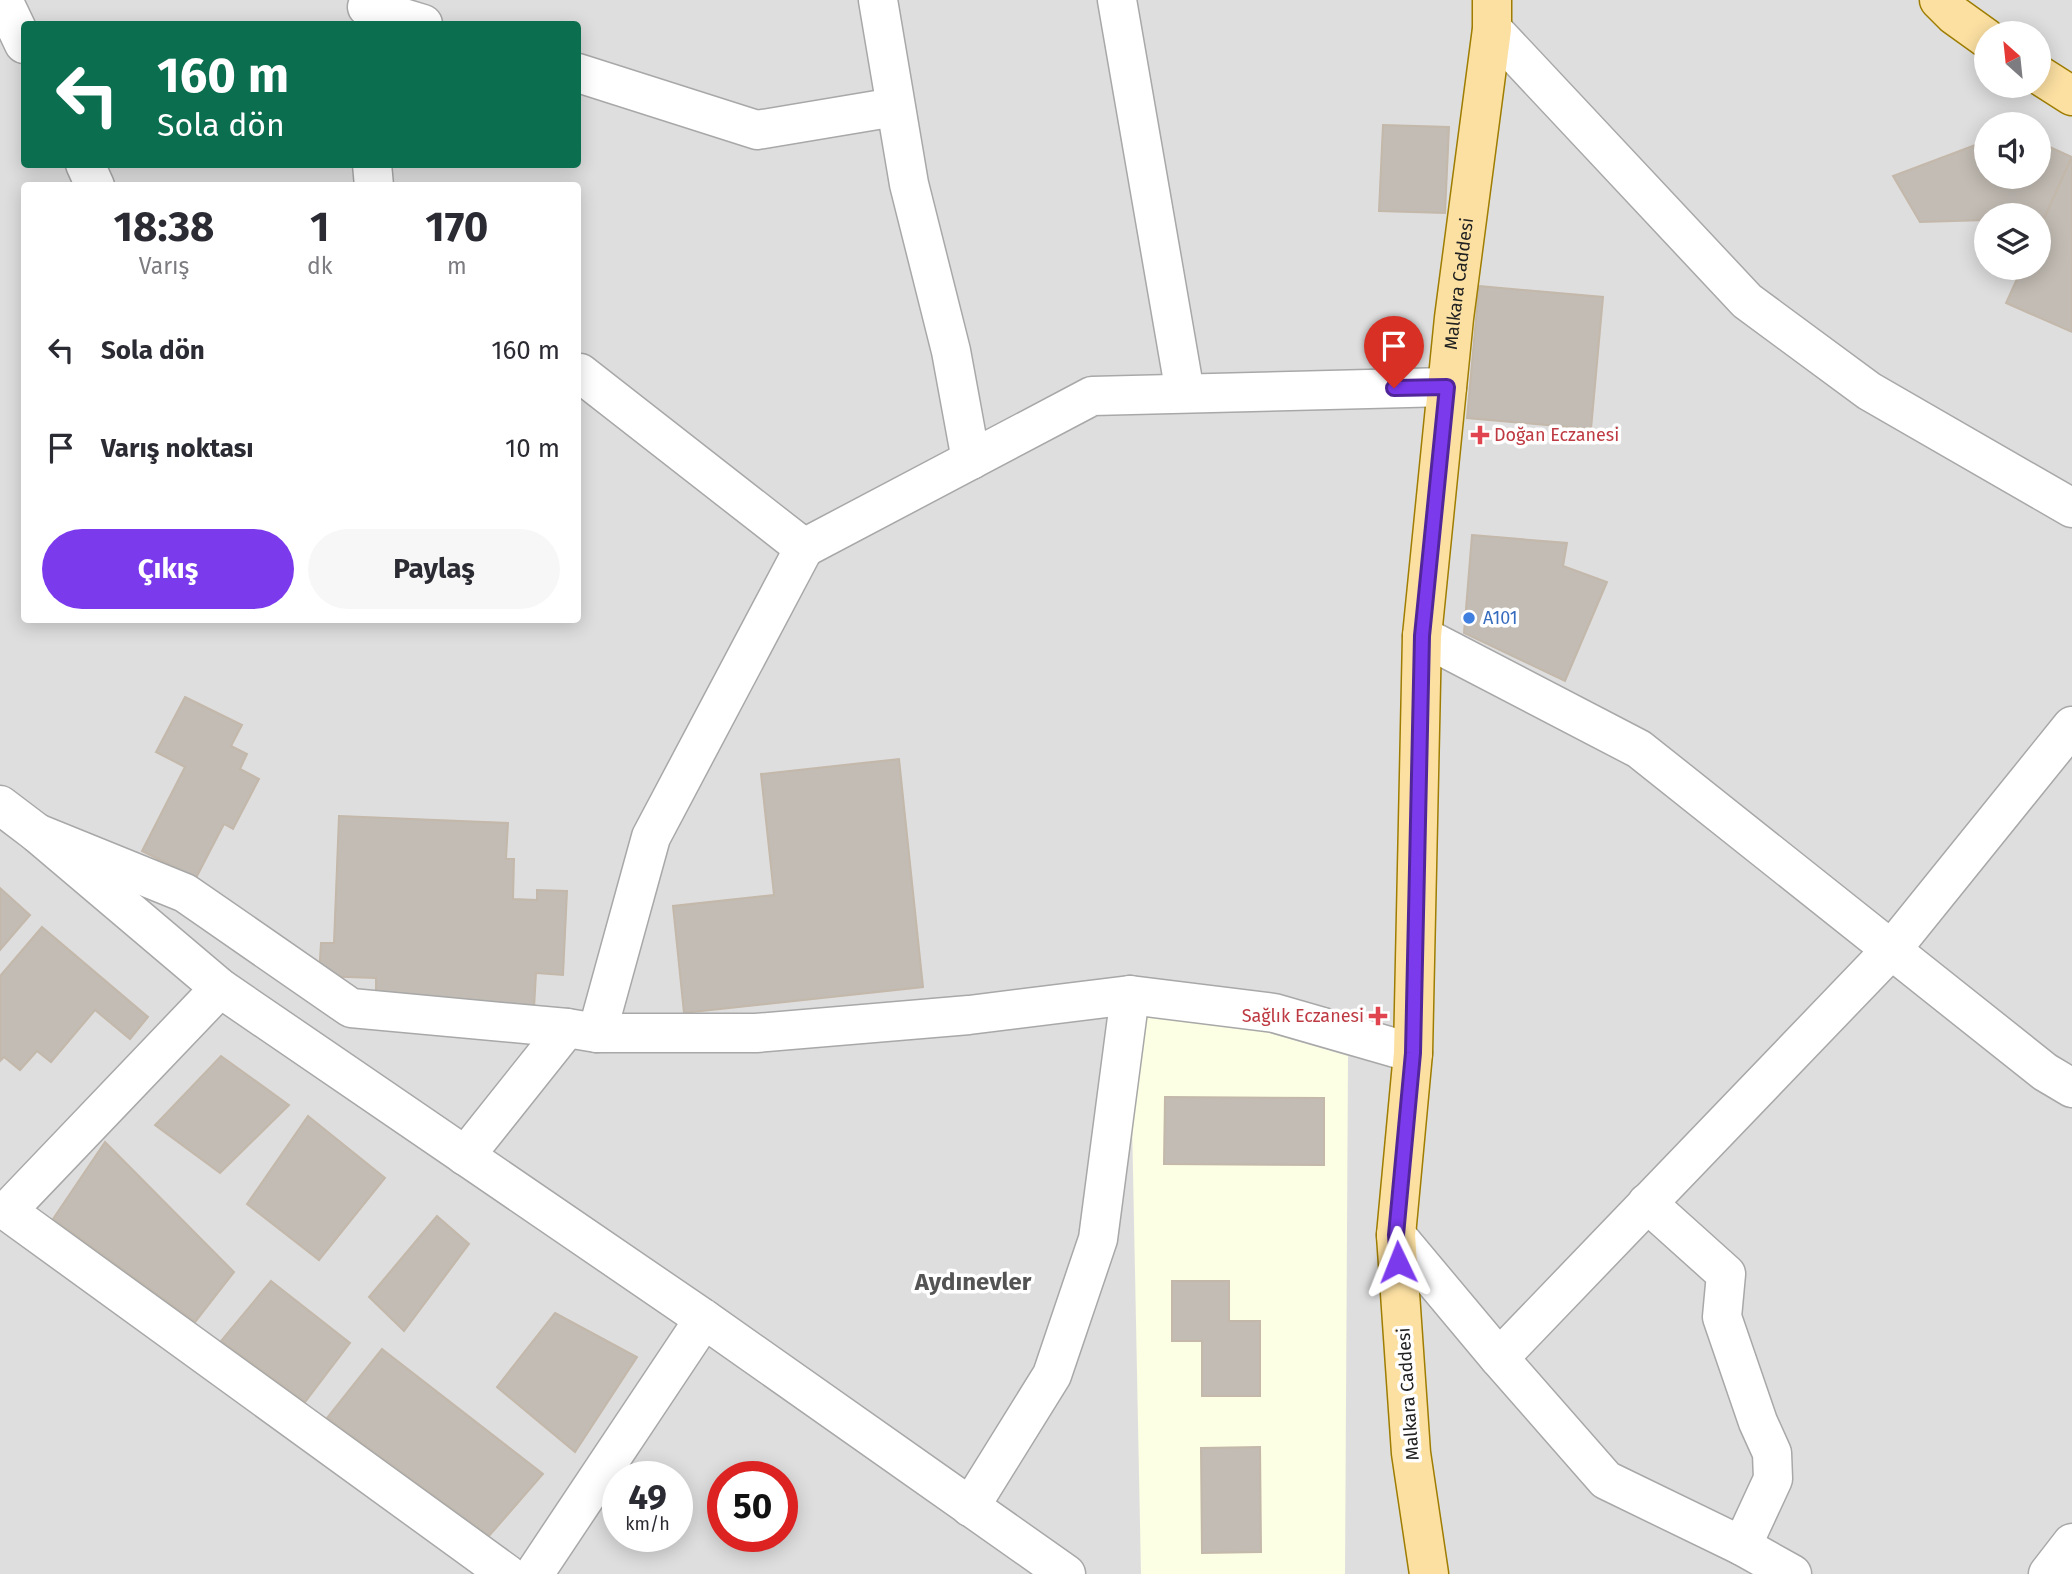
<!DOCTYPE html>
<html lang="tr">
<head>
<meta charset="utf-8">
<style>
	body { margin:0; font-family:"Fira Sans",sans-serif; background:#f7f7f7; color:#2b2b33; height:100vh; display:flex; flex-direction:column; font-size:26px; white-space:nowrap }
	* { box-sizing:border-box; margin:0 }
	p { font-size:23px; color:#7c7c81 }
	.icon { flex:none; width:38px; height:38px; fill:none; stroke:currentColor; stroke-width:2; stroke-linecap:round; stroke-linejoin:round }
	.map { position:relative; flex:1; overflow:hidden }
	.sheet { position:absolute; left:21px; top:182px; width:560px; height:441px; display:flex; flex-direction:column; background:#fff; border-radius:7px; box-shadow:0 4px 18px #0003 }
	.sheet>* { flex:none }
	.banner { position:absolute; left:21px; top:21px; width:560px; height:147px; border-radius:7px; box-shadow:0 4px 18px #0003; background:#0b6e4f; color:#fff; overflow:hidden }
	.needle { width:46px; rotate:333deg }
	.fabs { position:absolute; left:1974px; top:21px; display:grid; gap:14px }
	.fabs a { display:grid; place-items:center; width:77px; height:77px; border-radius:50%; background:#fff; box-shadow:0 4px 18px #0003; font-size:35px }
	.speed { position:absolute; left:602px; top:1461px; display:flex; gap:14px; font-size:35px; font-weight:700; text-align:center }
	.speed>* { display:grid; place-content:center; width:91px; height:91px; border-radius:50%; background:#fff; box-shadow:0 4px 18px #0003; line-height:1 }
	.speed small { font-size:18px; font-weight:400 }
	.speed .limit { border:10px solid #d22; background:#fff; color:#111 }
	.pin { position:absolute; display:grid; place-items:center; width:60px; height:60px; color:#fff; margin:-72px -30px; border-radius:50% 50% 50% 0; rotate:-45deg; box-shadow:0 0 7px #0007 }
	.pin .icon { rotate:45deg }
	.me { position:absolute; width:77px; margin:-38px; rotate:358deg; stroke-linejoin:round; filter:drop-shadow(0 0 5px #0008) }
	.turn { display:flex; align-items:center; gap:24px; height:147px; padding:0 21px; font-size:32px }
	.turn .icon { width:91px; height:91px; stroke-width:2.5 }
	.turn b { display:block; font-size:49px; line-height:60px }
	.eta { display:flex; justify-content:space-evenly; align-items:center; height:119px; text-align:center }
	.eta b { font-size:42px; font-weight:700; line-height:49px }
	.button { display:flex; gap:14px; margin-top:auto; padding:14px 21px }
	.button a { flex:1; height:80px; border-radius:42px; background:#7c3aed; color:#fff; font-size:28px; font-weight:700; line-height:80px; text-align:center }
	.button a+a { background:#f7f7f7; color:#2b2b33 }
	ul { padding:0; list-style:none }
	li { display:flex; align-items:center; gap:21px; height:98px; padding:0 21px }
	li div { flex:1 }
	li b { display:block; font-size:26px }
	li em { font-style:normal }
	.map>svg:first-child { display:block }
</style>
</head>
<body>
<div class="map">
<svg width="2072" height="1574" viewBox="0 0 2072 1574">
	<rect width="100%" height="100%" fill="#f1efe8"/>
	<!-- residential -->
	<path fill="#dfdede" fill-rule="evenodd" d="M0,0h2072v1574h-2072zM24,24h554v140h-554zM1986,33h53v53h-53zM1986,124h53v53h-53zM24,186h554v434h-554zM1986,215h53v53h-53zM618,1477h59v59h-59zM723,1477h59v59h-59z"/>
	<!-- education -->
	<polygon fill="#fcffe3" points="1197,1012 1348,1056 1345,1574 1141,1574 1130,1019"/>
	<!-- building -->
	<g fill="#c2bcb4" stroke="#c3b8aa" stroke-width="2">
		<polygon points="1383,125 1449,127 1445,213 1379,211"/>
		<polygon points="1986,141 1986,177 2039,177 2039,142 2072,157 2039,230 2039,215 1986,215 1986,220 1920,222 1893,176"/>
		<polygon points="2072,157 2072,332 2006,303 2022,268 2039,268 2039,230"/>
		<polygon points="1479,286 1603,297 1591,429 1467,418"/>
		<polygon points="1472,535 1567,543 1563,566 1607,582 1565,681 1464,633"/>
		<polygon points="185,697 242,725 231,746 247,754 240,769 259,779 233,829 224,824 196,878 142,851 185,767 156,752"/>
		<polygon points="899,759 923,987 684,1013 673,906 774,895 761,774"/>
		<polygon points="339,816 508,823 506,859 514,859 513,899 537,900 537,890 567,891 563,975 536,973 534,1008 376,1002 376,978 319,976 321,943 334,943"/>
		<polygon points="0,888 30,915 0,950"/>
		<polygon points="42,927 148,1017 130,1039 95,1010 51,1062 37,1051 20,1070 4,1057 0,1061 0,976"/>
		<polygon points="221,1056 289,1105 220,1173 155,1125"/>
		<polygon points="1165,1097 1324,1098 1324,1165 1164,1164"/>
		<polygon points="308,1116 385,1178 319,1260 247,1204"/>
		<polygon points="105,1142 234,1272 195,1322 53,1219"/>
		<polygon points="437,1216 469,1244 404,1331 369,1297"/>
		<polygon points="271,1281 350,1343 305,1402 221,1341"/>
		<polygon points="1172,1281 1229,1281 1229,1321 1260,1321 1260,1396 1202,1396 1202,1341 1172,1341"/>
		<polygon points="555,1313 637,1357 575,1452 497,1387"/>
		<polygon points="382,1349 543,1474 489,1536 327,1418"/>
		<polygon points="1260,1447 1261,1552 1202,1553 1201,1448"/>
	</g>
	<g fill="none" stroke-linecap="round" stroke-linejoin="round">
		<!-- minor casing -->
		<g stroke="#a8a8a8" stroke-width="41">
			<g id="minor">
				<polyline points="3,0 24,44"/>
				<polyline points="878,0 909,184 951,351 971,460"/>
				<polyline points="1117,0 1185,393"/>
				<polyline points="367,7 423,24"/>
				<polyline points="1492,29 1747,301 1869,391 2072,508"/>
				<polyline points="578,73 757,130 895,107"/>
				<polyline points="85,164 95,186"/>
				<polyline points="372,164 374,186"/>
				<polyline points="578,373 580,373 804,548 651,837 597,1033"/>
				<polyline points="804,548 1092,396 1447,387"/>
				<polyline points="1422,636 1639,749 2045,1072 2072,1088"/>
				<polyline points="0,805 37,833 220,988 704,1319 1066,1574"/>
				<polyline points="37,833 185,893 351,1008 567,1028 597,1033 756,1033 969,1015 1130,995 1274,1013 1413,1053"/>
				<polyline points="220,988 7,1211 507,1574"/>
				<polyline points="465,1156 567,1028"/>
				<polyline points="1647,1203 1726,1274 1722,1317 1758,1422 1772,1453 1773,1479 1742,1546"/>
				<polyline points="1396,1235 1499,1358 1606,1480 1742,1546 1792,1574"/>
				<polyline points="1499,1358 1892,949 2072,726"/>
				<polyline points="970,1507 1052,1375 1098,1239 1130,995"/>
				<polyline points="534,1574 704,1319"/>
				<polyline points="2048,1574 2072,1543"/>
			</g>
		</g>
		<!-- major casing -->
		<g stroke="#9e7d00" stroke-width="41">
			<g id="major">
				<polyline points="1939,0 1954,15 1986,38"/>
				<polyline points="2039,75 2072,96"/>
				<path id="s1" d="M1429,1574l-18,-121 -15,-218 17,-182 9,-417 32,-318 38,-289v-29"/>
			</g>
		</g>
		<!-- minor -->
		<use href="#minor" stroke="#fff" stroke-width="38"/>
		<!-- major -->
		<use href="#major" stroke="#fce0a2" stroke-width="38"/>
	</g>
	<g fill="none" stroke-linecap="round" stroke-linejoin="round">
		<!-- route casing -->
		<g stroke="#51269a" stroke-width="18">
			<polyline id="route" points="1394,388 1447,387 1422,636 1413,1053 1396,1235 1398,1262"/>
		</g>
		<!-- route -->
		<use href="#route" stroke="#7c3aed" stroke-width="12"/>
	</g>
	<!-- markers -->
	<g fill="#e0444e" stroke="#fff" stroke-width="2.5">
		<path d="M1476.5 424.5h7v7h7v7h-7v7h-7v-7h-7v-7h7z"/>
		<path d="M1374.5 1005.5h7v7h7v7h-7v7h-7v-7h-7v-7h7z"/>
	</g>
	<circle fill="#3f7fe0" stroke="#fff" stroke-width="2.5" cx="1469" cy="618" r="7"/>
	<g text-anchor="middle" stroke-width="7" stroke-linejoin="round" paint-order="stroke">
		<!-- street labels -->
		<g font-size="18" fill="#212121" stroke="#fff">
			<text dy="6" stroke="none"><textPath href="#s1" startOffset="1295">Malkara Caddesi</textPath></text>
			<text transform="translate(1408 1394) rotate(-94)" y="6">Malkara Caddesi</text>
		</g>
		<!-- health labels -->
		<g font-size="18" fill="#be3a42" stroke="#fff" text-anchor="start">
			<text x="1494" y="441">Doğan Eczanesi</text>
			<text x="1364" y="1022" text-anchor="end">Sağlık Eczanesi</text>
		</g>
		<!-- shop labels -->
		<g font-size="18" fill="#366cbe" stroke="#fff" text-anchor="start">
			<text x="1483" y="624">A101</text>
		</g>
		<!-- district labels -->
		<g font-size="24" font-weight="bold" fill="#545454" stroke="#fff">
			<text x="973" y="1290">Aydınevler</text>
		</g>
	</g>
</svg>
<div class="fabs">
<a><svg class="needle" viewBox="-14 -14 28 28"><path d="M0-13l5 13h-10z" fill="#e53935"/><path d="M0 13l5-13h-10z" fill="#7c7c81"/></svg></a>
<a><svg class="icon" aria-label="sound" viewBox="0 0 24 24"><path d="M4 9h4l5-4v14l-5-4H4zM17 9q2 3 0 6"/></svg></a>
<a><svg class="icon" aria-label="layers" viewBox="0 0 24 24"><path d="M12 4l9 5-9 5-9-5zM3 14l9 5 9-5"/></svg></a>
</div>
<div class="speed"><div>49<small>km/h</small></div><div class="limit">50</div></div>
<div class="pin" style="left:1394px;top:388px;background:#d93025"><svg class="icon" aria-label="arrive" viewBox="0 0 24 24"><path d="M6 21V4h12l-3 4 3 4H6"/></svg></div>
<svg class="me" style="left:1398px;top:1262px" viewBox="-20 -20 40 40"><path d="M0-17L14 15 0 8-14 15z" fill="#7c3aed" stroke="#fff" stroke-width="4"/></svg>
<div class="banner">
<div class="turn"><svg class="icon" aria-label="left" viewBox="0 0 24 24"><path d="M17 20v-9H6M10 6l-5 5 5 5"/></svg><div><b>160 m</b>Sola dön</div></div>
</div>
<section class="sheet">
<div class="eta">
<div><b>18:38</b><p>Varış</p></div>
<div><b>1</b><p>dk</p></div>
<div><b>170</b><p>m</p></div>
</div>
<ul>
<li><svg class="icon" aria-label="left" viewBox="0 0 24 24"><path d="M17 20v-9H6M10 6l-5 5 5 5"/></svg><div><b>Sola dön</b></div><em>160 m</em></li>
<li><svg class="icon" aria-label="arrive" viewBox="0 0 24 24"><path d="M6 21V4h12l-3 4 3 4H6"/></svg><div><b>Varış noktası</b></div><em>10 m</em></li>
</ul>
<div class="button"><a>Çıkış</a><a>Paylaş</a></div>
</section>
</div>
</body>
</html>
